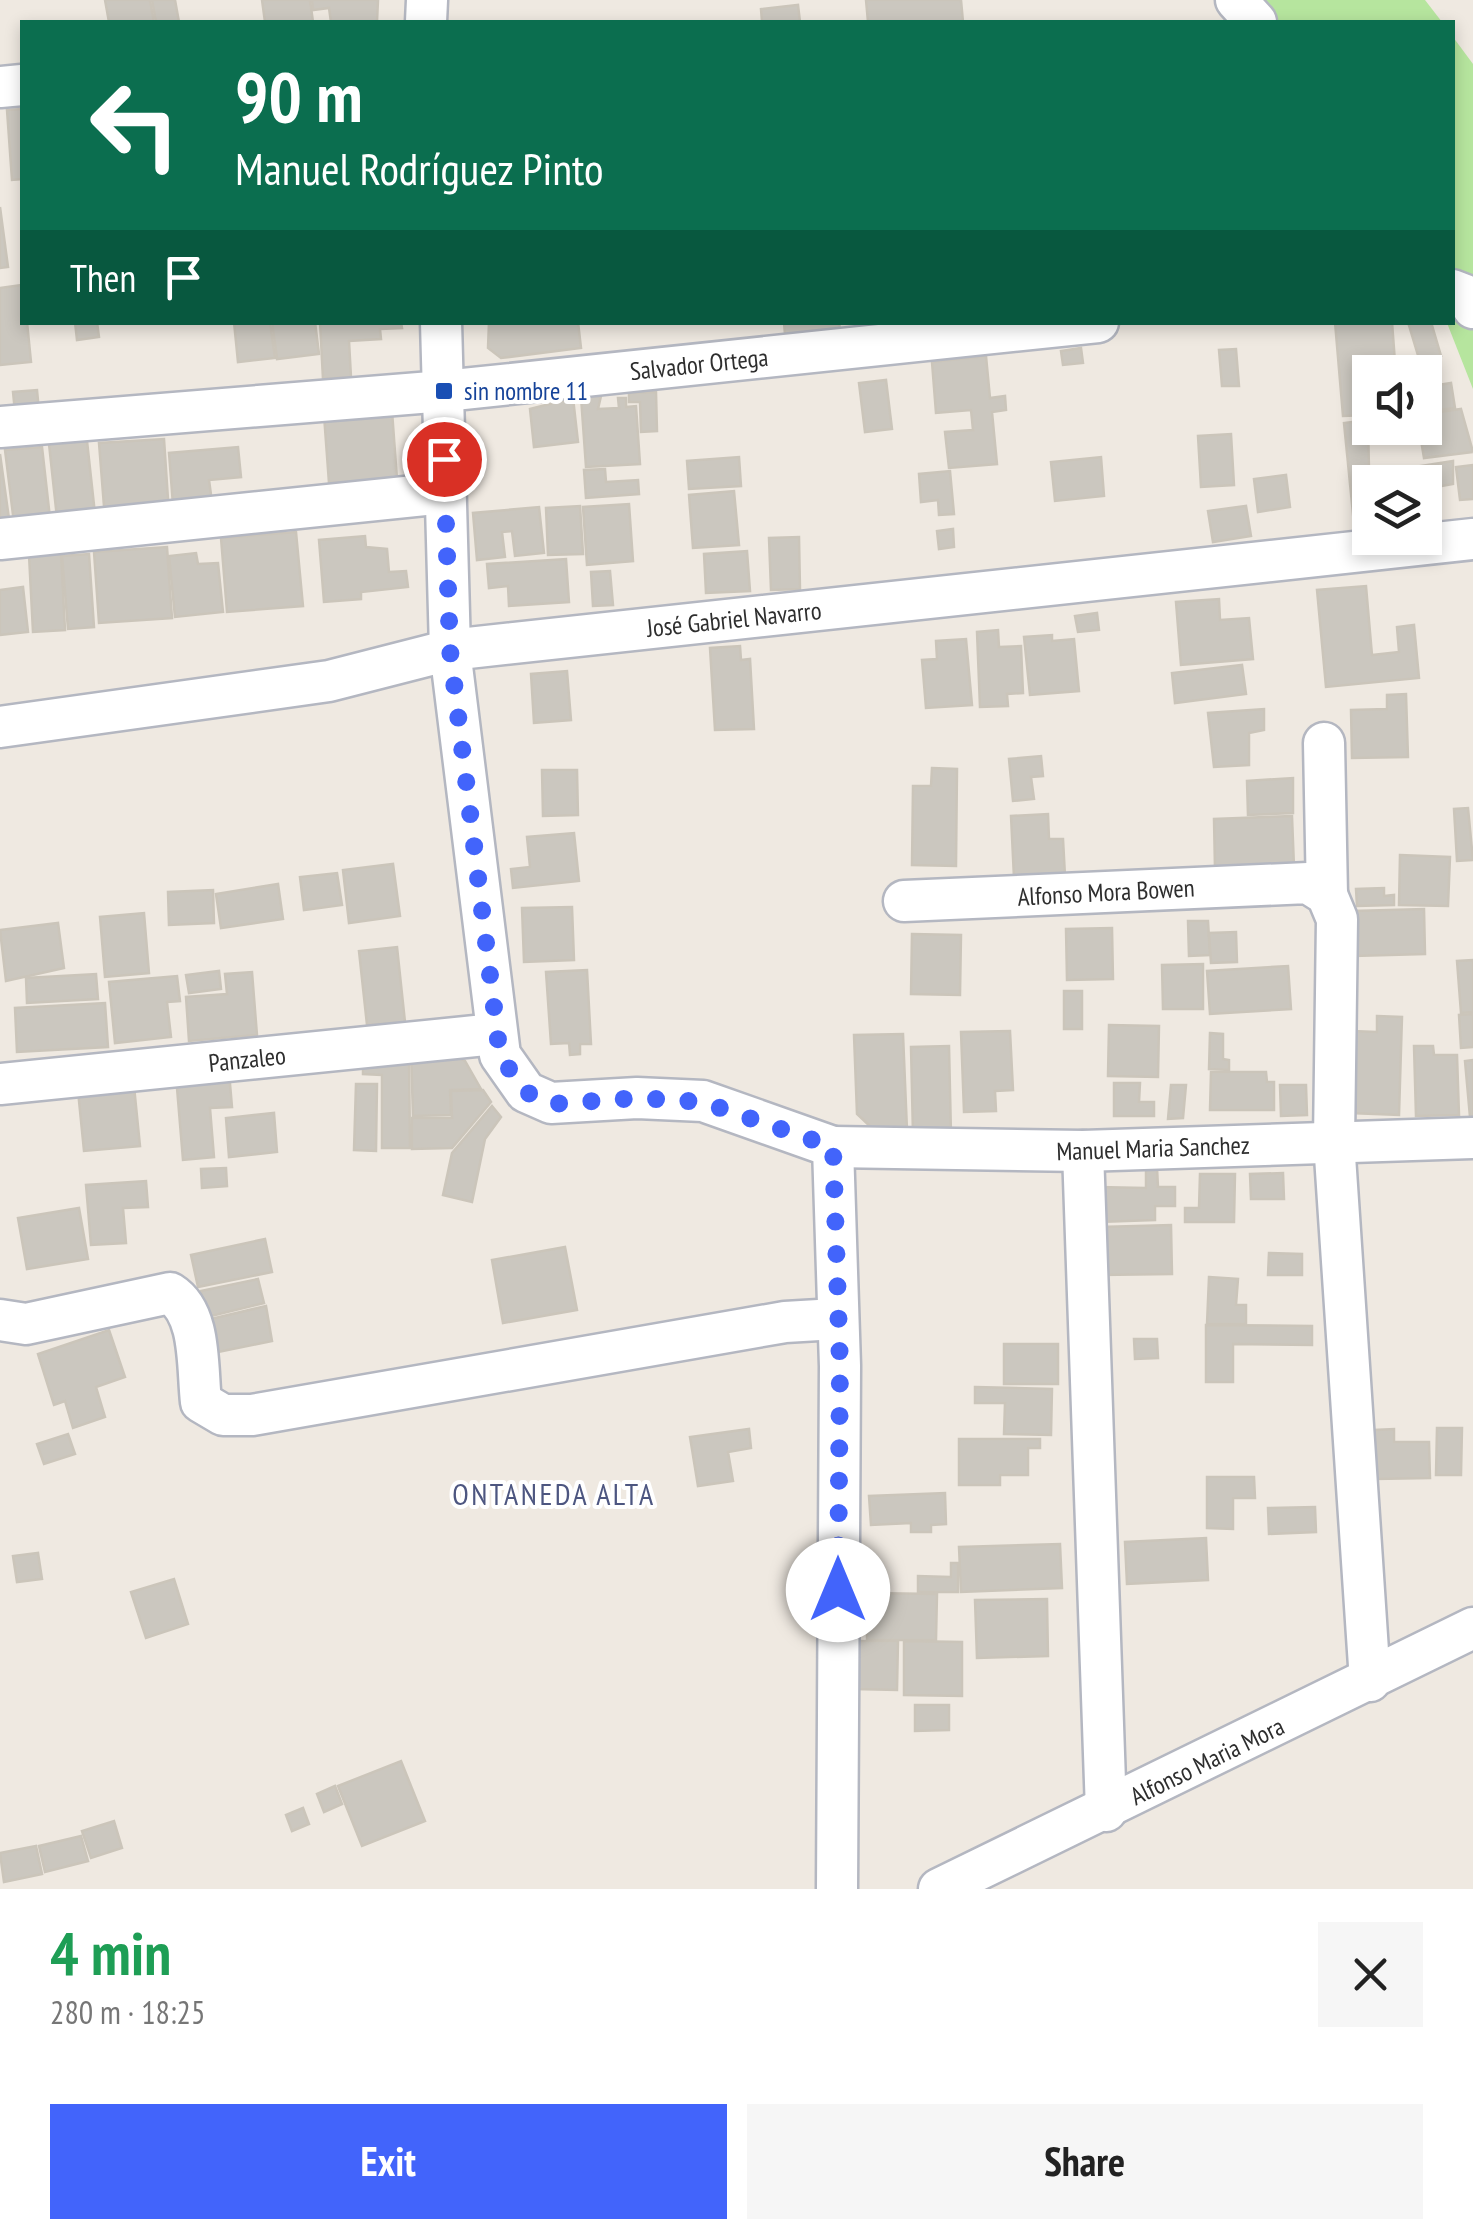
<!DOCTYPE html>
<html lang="en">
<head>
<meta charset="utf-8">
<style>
	body { margin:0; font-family:"PT Sans Narrow",sans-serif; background:#f6f6f6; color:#222; height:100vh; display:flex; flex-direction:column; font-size:38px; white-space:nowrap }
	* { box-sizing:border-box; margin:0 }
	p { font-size:32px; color:#767676 }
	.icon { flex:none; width:55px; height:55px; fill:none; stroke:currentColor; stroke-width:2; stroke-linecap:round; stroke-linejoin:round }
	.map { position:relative; height:1889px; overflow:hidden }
	.details { display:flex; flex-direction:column; background:#fff; flex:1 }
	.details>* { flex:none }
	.banner { position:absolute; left:20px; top:20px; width:1435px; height:305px; border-radius:0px; box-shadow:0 5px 15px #0003; background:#0b6e4f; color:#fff; overflow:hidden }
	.tools { position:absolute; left:1352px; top:355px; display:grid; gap:20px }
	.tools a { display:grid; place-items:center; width:90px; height:90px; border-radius:0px; background:#fff; box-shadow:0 5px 15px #0003; font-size:50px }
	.pin { position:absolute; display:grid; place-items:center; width:85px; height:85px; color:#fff; margin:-42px; border:5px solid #fff; border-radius:50%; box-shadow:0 2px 10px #0007 }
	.me { position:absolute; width:110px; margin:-55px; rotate:0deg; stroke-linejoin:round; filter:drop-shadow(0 0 8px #0008) }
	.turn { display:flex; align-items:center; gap:35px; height:210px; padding:0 50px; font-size:45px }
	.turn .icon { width:130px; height:130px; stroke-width:2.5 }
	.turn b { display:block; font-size:70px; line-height:85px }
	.then { display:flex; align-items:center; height:95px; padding:0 50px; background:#0003; gap:20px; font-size:38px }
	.round { display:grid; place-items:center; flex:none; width:105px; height:105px; border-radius:0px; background:#f6f6f6 }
	.headline { display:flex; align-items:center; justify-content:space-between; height:170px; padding:0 50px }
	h1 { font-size:60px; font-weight:800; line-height:75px; color:#1e9e55 }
	.action { display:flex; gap:20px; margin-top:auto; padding:20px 50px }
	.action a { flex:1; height:115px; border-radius:0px; background:#4264fb; color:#fff; font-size:40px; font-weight:800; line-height:115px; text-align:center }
	.action a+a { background:#f6f6f6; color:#222 }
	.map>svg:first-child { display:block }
</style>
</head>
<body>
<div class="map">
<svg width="1473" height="1889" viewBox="0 0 1473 1889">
	<rect width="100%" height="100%" fill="#efe9e1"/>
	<!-- green -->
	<g fill="#b6e59e">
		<polygon points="1243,0 1425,0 1442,22 1263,22"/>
		<polygon points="1453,37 1473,64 1473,389 1447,323 1452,322"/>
	</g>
	<!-- building -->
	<g fill="#cbc7bf" stroke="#cbc5ba" stroke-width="2.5">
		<polygon points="105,0 150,0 154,22 109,22"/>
		<polygon points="152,0 175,0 179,22 156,22"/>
		<polygon points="262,0 310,0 313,22 265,22"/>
		<polygon points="312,0 378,0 377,22 331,22 329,8 313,10"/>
		<polygon points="866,0 961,0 963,22 868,22"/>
		<polygon points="798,5 800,22 762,22 761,9"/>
		<polygon points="22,109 22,179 12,180 7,110"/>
		<polygon points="0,207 8,267 0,268"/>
		<polygon points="22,285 22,322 27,322 31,362 0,365 0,288"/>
		<polygon points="75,322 97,322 99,337 77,340"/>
		<polygon points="234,322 270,322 275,358 238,362"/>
		<polygon points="272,322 315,322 319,354 277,359"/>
		<polygon points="320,322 401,322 402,328 380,329 381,339 349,341 351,377 323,379"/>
		<polygon points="489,322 578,322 581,348 501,358 488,348"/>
		<polygon points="784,322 839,322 840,330 785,335"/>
		<polygon points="1335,322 1392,322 1395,362 1364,364 1368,415 1343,416"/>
		<polygon points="1408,322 1431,322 1441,356 1420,362"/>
		<polygon points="1081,348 1083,363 1063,365 1061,351"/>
		<polygon points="1236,349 1239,386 1222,386 1219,350"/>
		<polygon points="986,356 990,398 1005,396 1006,410 992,412 997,464 949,468 945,432 973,430 971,410 936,413 932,362"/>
		<polygon points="886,380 892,429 865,432 859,383"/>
		<polygon points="1451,383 1455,408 1425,412 1425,387"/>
		<polygon points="37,390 39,411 15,412 13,392"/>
		<polygon points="656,392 657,431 641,432 640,402 629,402 629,393"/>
		<polygon points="601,396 598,409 619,408 618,398 626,398 626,407 636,406 640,464 586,467 581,397"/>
		<polygon points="573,398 578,442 534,447 530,409"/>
		<polygon points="1461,409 1473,452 1424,458 1419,428 1425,428 1425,414"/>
		<polygon points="392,411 397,479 329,483 324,415"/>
		<polygon points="1368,420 1370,521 1354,524 1344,423"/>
		<polygon points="1231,434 1234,485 1201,487 1198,436"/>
		<polygon points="164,439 169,514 105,519 99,443"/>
		<polygon points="87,441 95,514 57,518 49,444"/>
		<polygon points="42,447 50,518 14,523 5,450"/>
		<polygon points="238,447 241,477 209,480 212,502 173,505 169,453"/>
		<polygon points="0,454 10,526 0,527"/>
		<polygon points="739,457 741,486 689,489 687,461"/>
		<polygon points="1101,457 1104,496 1055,501 1051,462"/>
		<polygon points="1453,461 1453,484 1425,489 1425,482 1376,482 1376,473"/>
		<polygon points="1473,465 1473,499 1460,500 1456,467"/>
		<polygon points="605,469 606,482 638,480 639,494 586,498 584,470"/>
		<polygon points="950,471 954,514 939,515 938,500 921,502 919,474"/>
		<polygon points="1286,475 1290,507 1258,512 1254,479"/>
		<polygon points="734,491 739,545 693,548 689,495"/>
		<polygon points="629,504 633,561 587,565 583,507"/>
		<polygon points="580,506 583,554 548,555 546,508"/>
		<polygon points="1246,506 1251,536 1213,542 1208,511"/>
		<polygon points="539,507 544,553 515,556 512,531 502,532 505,557 477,560 473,513"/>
		<polygon points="953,529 954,547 939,549 937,531"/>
		<polygon points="296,532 303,606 227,612 221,538"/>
		<polygon points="365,536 366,547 387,549 389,572 406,571 408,587 361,592 361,599 324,602 319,540"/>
		<polygon points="799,537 800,589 771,590 769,538"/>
		<polygon points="167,547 172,618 99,623 94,552"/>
		<polygon points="747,551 750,591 706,593 704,554"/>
		<polygon points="61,553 65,630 33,632 29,555"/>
		<polygon points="196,553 198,564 218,563 223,612 175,617 169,556"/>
		<polygon points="89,554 94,627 68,629 62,556"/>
		<polygon points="566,559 569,602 509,606 508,586 489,588 487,564"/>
		<polygon points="610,571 613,605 593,606 591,572"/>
		<polygon points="1366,586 1372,655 1399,652 1397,627 1414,625 1419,678 1326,687 1317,590"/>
		<polygon points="23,587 28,632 0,635 0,590"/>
		<polygon points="1219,599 1220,620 1249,618 1253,659 1181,665 1176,602"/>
		<polygon points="1097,613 1099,630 1078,632 1075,616"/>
		<polygon points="998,630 999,647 1021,646 1023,693 1007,694 1008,706 980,707 977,632"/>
		<polygon points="1052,635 1052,641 1074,639 1079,691 1030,695 1024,637"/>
		<polygon points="966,639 972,705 926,708 922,660 937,659 936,641"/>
		<polygon points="740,646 741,660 750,659 754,729 715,730 710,648"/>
		<polygon points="1242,665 1246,694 1175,703 1172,673"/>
		<polygon points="567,671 571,720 534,723 531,674"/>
		<polygon points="1406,694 1408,757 1352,758 1351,710 1387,709 1387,695"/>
		<polygon points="1264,709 1264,730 1249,733 1249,765 1214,767 1208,713"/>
		<polygon points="1041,756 1043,776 1031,777 1034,799 1013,801 1009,759"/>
		<polygon points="932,768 957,769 956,866 912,865 913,786 931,786"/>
		<polygon points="542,770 577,770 578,815 543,816"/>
		<polygon points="1293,778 1293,813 1248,815 1247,781"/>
		<polygon points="1468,808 1473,860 1457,861 1454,809"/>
		<polygon points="1048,814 1049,839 1063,839 1065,876 1014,878 1011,816"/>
		<polygon points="1292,816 1294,867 1215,869 1214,819"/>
		<polygon points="574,833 579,881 513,888 511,869 530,867 527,837"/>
		<polygon points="1400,855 1450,857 1448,906 1399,905"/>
		<polygon points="393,864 400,916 349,923 343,870"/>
		<polygon points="337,873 342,905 304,910 300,877"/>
		<polygon points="278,884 283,919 221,928 216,894"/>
		<polygon points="1384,888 1384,896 1394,895 1394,905 1357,906 1356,889"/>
		<polygon points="213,890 214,923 169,925 168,892"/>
		<polygon points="572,907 574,960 524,962 522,908"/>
		<polygon points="1424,909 1425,954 1354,956 1353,911"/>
		<polygon points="144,913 149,973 105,977 100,917"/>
		<polygon points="1188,921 1208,921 1210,955 1189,956"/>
		<polygon points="58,923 64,968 6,981 0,930"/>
		<polygon points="1112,928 1113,979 1067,980 1066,929"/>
		<polygon points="1236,932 1237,962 1211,963 1209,933"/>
		<polygon points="912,934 961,935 960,995 911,994"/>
		<polygon points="397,947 405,1022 367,1025 359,951"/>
		<polygon points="1473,960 1473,1012 1461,1013 1457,961"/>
		<polygon points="1203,964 1203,1009 1163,1009 1162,965"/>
		<polygon points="1288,966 1291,1009 1210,1014 1207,971"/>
		<polygon points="587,970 591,1044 580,1044 580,1054 570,1055 569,1043 551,1044 546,972"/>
		<polygon points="219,971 221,989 189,993 186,975"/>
		<polygon points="252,972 257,1035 189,1041 186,997 227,994 225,974"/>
		<polygon points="96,974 98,999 27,1003 26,978"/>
		<polygon points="177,976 180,1001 167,1002 171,1037 115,1043 109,982"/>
		<rect x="1064" y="991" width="18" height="38"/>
		<polygon points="105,1003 108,1047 17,1052 15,1008"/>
		<polygon points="1473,1014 1473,1047 1461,1048 1459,1015"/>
		<polygon points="1377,1016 1402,1017 1399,1115 1350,1113 1353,1031 1377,1032"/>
		<polygon points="1109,1025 1159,1026 1158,1077 1108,1076"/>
		<polygon points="1010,1031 1013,1090 995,1091 996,1111 964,1112 961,1032"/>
		<polygon points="1210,1033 1223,1034 1223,1059 1229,1060 1229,1070 1209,1069"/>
		<polygon points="903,1034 907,1130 875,1131 857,1114 854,1035"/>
		<polygon points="949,1046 951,1135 913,1135 911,1047"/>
		<polygon points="1414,1046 1433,1046 1434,1055 1457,1055 1459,1115 1416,1116"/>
		<polygon points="444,1050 465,1061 481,1089 450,1090 451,1115 413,1116 411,1051"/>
		<polygon points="363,1055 409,1055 410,1148 382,1148 382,1075 363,1074"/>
		<polygon points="1473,1060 1473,1117 1470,1117 1465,1061"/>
		<polygon points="229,1072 232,1107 210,1108 214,1157 183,1160 176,1076"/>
		<polygon points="1211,1072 1266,1072 1267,1082 1274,1082 1274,1110 1210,1110"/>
		<polygon points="1114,1083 1140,1083 1139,1102 1154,1102 1154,1116 1114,1116"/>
		<polygon points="356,1084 377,1084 376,1151 354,1150"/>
		<polygon points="1171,1085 1186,1085 1183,1118 1168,1119"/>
		<polygon points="1280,1085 1306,1085 1307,1115 1281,1116"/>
		<polygon points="134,1086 140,1146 84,1151 78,1091"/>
		<polygon points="483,1090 491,1102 452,1148 412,1149 412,1118 452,1118 451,1091"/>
		<polygon points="492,1106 501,1117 485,1139 472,1202 443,1195 452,1153"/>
		<polygon points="274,1113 277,1152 229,1157 226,1118"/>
		<polygon points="1146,1167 1157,1168 1158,1187 1175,1187 1175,1206 1155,1206 1155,1220 1099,1222 1099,1187 1146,1188"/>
		<polygon points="226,1168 227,1186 202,1188 201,1169"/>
		<polygon points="1283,1173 1284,1199 1251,1199 1250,1174"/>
		<polygon points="1200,1174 1235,1174 1234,1222 1185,1222 1185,1208 1199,1208"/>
		<polygon points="146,1181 148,1207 123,1208 126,1243 91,1245 86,1185"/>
		<polygon points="79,1208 88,1259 27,1269 18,1218"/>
		<polygon points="1171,1225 1172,1274 1101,1275 1100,1227"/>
		<polygon points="265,1239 272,1272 198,1287 191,1255"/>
		<polygon points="565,1247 577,1310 503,1323 492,1260"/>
		<polygon points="1269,1253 1302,1254 1302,1275 1268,1275"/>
		<polygon points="1209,1277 1238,1279 1236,1305 1246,1305 1246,1324 1207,1324"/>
		<polygon points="258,1279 264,1303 207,1317 201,1291"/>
		<polygon points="266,1306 272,1341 218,1352 211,1319"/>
		<polygon points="1206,1325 1312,1326 1312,1345 1233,1344 1233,1382 1206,1382"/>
		<polygon points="109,1330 125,1377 96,1387 105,1417 73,1428 65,1401 54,1405 38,1354"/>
		<polygon points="1134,1339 1157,1339 1158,1358 1135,1359"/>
		<rect x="1004" y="1344" width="54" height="40"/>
		<polygon points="975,1387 1052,1389 1051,1435 1004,1434 1005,1403 975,1403"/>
		<polygon points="1437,1428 1462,1428 1461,1475 1436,1475"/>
		<polygon points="749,1429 751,1448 728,1452 733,1481 698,1486 690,1437"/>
		<polygon points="1394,1429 1394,1442 1429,1442 1430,1478 1375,1479 1374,1430"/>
		<polygon points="68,1434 75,1454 44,1464 37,1444"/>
		<polygon points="959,1439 1040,1439 1040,1448 1028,1448 1028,1475 1000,1475 1000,1485 959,1485"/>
		<polygon points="1207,1477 1254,1477 1255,1498 1233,1498 1233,1529 1207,1528"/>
		<polygon points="945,1493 946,1524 931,1525 931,1532 911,1532 911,1523 871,1525 869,1496"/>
		<polygon points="1315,1507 1316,1532 1269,1534 1268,1508"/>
		<polygon points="1206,1538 1208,1580 1127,1584 1125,1542"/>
		<polygon points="1060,1544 1062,1588 961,1592 959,1547"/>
		<polygon points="38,1553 42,1579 17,1582 13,1556"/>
		<polygon points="951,1563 958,1563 958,1592 918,1592 918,1576 951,1577"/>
		<polygon points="174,1579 188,1624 146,1638 131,1592"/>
		<polygon points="867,1593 937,1594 936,1640 867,1640"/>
		<polygon points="1047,1599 1048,1656 977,1658 975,1600"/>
		<polygon points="855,1641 898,1641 897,1690 854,1689"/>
		<polygon points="904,1641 962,1642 962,1696 904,1695"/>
		<polygon points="915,1705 949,1705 949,1730 915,1731"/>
		<polygon points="401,1761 425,1821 362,1846 338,1786"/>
		<polygon points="335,1786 342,1804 324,1812 317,1794"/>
		<polygon points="303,1808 309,1824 292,1831 286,1815"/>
		<polygon points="114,1821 122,1848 91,1858 82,1831"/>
		<polygon points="81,1836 88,1861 45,1872 39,1846"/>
		<polygon points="36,1846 42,1874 4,1882 0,1853"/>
	</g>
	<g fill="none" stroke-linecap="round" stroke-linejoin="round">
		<!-- street casing -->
		<g stroke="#b4b7c1" stroke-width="45">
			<g id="street">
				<polyline points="1236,0 1256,22"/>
				<polyline points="426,22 427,0"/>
				<polyline points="0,87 22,85"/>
				<polyline points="1452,290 1465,295 1473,308"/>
				<polyline points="441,322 450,650 500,1055 526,1092 551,1103 637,1098 703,1101 833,1147 840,1366 837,1889"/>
				<polyline points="0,427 444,391 1098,322"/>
				<polyline points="0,539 444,493"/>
				<polyline points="0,727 329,681 450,650 1473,539"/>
				<polyline points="1324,743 1327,895"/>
				<polyline points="904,901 1308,883 1327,895 1337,919 1334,1141 1370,1681"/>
				<polyline points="0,1084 495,1034"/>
				<polyline points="833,1147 1083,1151 1473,1138"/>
				<polyline points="1083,1151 1106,1811"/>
				<path d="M0,1320l26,4 144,-31c32,20 27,74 31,109l22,13h29l533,-93 51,-3"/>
				<polyline points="939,1889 1473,1628"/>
			</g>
		</g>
		<!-- street -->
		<use href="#street" stroke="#fff" stroke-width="40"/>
	</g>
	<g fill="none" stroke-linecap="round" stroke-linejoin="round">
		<!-- route -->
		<polyline stroke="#4264fb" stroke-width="18" stroke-dasharray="0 32.4" points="444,459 450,650 500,1056 526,1092 551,1104 638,1098 703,1102 833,1147 840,1366 838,1590"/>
	</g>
	<!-- markers -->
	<rect fill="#1a4fb4" stroke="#fff" stroke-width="4" x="434" y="381" width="20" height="20" rx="5"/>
	<g text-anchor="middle" stroke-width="8" stroke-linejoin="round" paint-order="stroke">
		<!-- street labels -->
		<g font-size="25" fill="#2e2e2e" stroke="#fff">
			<text transform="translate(699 364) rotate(-6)" y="9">Salvador Ortega</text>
			<text transform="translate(734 619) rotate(-6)" y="9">José Gabriel Navarro</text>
			<text transform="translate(1106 892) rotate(-3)" y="9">Alfonso Mora Bowen</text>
			<text transform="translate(247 1059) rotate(-6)" y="9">Panzaleo</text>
			<text transform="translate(1153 1148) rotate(-2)" y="9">Manuel Maria Sanchez</text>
			<text transform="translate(1207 1761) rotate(-26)" y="9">Alfonso Maria Mora</text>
		</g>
		<!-- transit labels -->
		<g font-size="25" fill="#164399" stroke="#fff" text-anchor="start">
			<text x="464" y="400">sin nombre 11</text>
		</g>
		<!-- quarter labels -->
		<g font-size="30" letter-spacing="2.5" fill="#4d5680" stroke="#fff">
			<text x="554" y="1505">ONTANEDA ALTA</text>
		</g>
	</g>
</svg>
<div class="tools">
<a><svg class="icon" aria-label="sound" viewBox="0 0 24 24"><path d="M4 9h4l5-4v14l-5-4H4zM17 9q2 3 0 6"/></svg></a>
<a><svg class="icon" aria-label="layers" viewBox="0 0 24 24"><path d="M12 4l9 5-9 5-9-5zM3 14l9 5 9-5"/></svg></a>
</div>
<div class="pin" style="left:444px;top:459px;background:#d93025"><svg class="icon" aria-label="arrive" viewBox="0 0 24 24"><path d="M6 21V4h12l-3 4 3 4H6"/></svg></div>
<svg class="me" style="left:838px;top:1590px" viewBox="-20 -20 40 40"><circle r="19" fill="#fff"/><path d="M0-13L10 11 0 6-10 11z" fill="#4264fb"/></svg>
<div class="banner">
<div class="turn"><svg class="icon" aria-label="left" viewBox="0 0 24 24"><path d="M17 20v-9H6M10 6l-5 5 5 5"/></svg><div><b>90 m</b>Manuel Rodríguez Pinto</div></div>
<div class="then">Then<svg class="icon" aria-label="arrive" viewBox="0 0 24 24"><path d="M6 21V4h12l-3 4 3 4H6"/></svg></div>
</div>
</div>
<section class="details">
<div class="headline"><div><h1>4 min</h1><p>280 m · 18:25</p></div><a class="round"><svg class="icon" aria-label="close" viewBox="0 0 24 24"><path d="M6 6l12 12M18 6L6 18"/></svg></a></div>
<div class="action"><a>Exit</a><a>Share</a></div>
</section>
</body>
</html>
